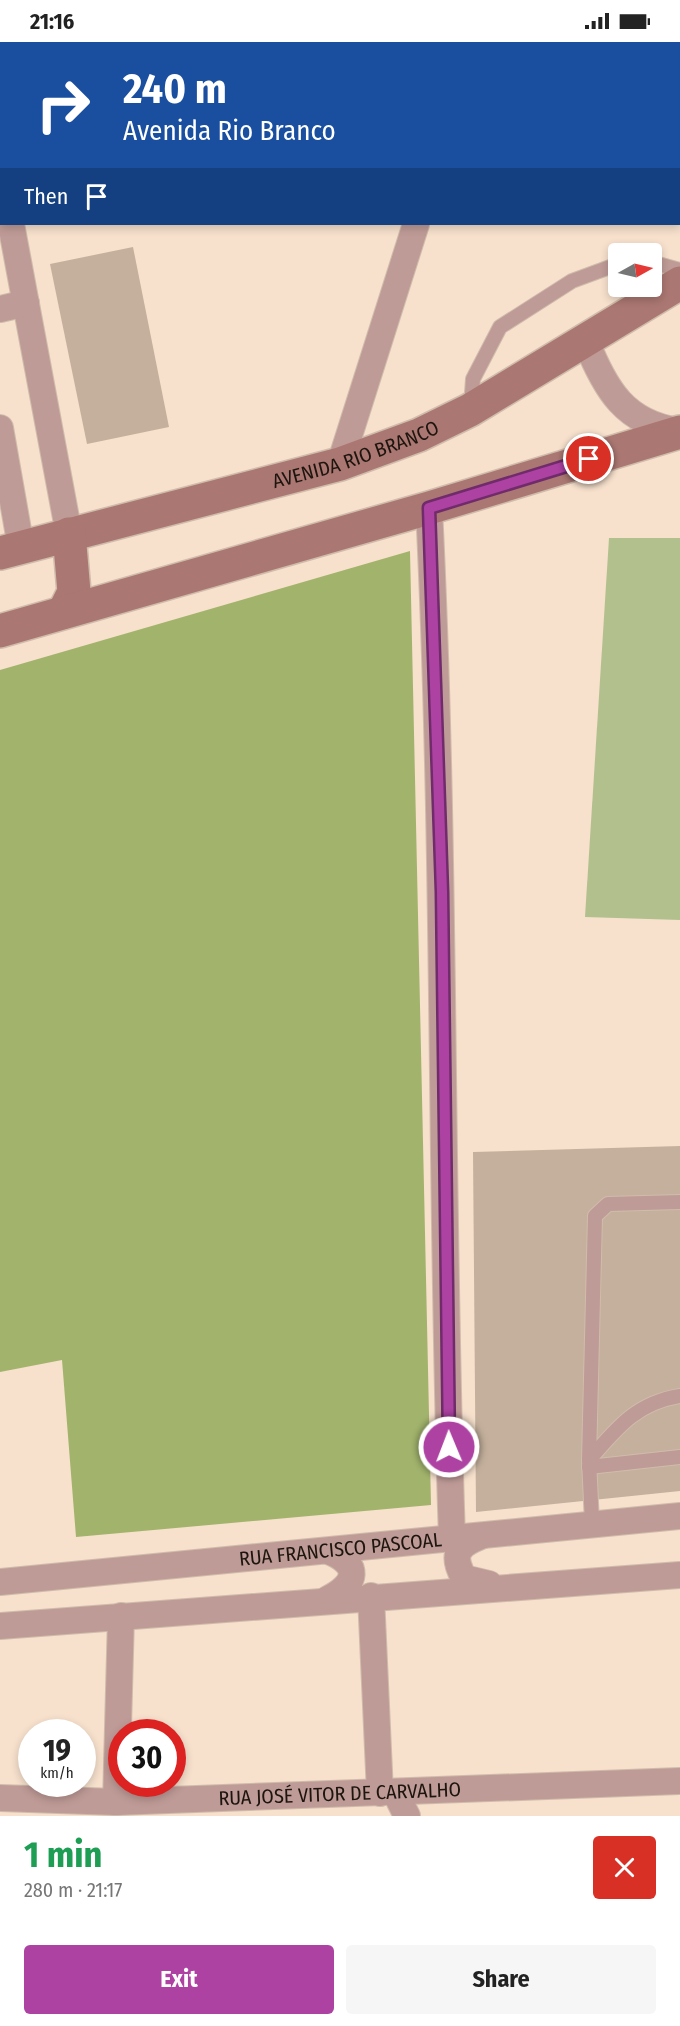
<!DOCTYPE html>
<html lang="en">
<head>
<meta charset="utf-8">
<style>
	body { margin:0; font-family:"Fira Sans Condensed",sans-serif; background:#f6f6f6; color:#222; height:100vh; display:flex; flex-direction:column; font-size:22px; white-space:nowrap }
	* { box-sizing:border-box; margin:0 }
	p { font-size:20px; color:#767676 }
	.icon { flex:none; width:33px; height:33px; fill:none; stroke:currentColor; stroke-width:2; stroke-linecap:round; stroke-linejoin:round }
	.map { position:relative; height:1774px; overflow:hidden }
	.details { display:flex; flex-direction:column; background:#fff; flex:1 }
	.details>* { flex:none }
	.guide { position:absolute; left:0px; top:0px; width:681px; height:183px; box-shadow:0 3px 9px #0003; background:#1a4fa0; color:#fff; overflow:hidden }
	.needle { width:39px; rotate:82deg }
	.controls { position:absolute; left:608px; top:201px; display:grid; gap:12px }
	.controls a { display:grid; place-items:center; width:54px; height:54px; border-radius:6px; background:#fff; box-shadow:0 3px 9px #0003; font-size:30px }
	.speed { position:absolute; left:18px; top:1677px; display:flex; gap:12px; font-size:30px; font-weight:700; text-align:center }
	.speed>* { display:grid; place-content:center; width:78px; height:78px; border-radius:50%; background:#fff; box-shadow:0 3px 9px #0003; line-height:1 }
	.speed small { font-size:15px; font-weight:400 }
	.speed .limit { border:9px solid #d22; background:#fff; color:#111 }
	.pin { position:absolute; display:grid; place-items:center; width:51px; height:51px; color:#fff; margin:-26px; border:3px solid #fff; border-radius:50%; box-shadow:0 2px 6px #0007 }
	.me { position:absolute; width:66px; margin:-33px; rotate:359deg; stroke-linejoin:round; filter:drop-shadow(0 0 4px #0008) }
	.turn { display:flex; align-items:center; gap:21px; height:126px; padding:0 24px; font-size:27px }
	.turn .icon { width:78px; height:78px; stroke-width:2.5 }
	.turn b { display:block; font-size:42px; line-height:51px }
	.then { display:flex; align-items:center; height:57px; padding:0 24px; background:#0003; gap:12px; font-size:22px }
	.round { display:grid; place-items:center; flex:none; width:63px; height:63px; border-radius:6px; background:#f6f6f6 }
	.head { display:flex; align-items:center; justify-content:space-between; height:102px; padding:0 24px }
	h1 { font-size:36px; font-weight:700; line-height:45px; color:#1e9e55 }
	.cta { display:flex; gap:12px; margin-top:auto; padding:12px 24px }
	.cta a { flex:1; height:69px; border-radius:6px; background:#ad42a3; color:#fff; font-size:24px; font-weight:700; line-height:69px; text-align:center }
	.cta a+a { background:#f6f6f6; color:#222 }
	.status { display:flex; justify-content:space-between; align-items:center; height:42px; padding:0 30px; background:#fff; direction:ltr }
	.status svg { height:16px; fill:currentColor }
	.map>svg:first-child { display:block }
</style>
</head>
<body>
<div class="status"><b>21:16</b><svg viewBox="0 0 49 12"><path d="M0 12V9h3v3zM5 12V6h3v6zM10 12V3h3v9zM15 12V0h3v12zM26 1h20v11H26zM47 4h2v5h-2z"/></svg></div>
<div class="map">
<svg width="680" height="1774" viewBox="0 0 680 1774">
	<rect width="100%" height="100%" fill="#f7e1cd"/>
	<!-- green -->
	<polygon fill="#b2c08d" points="609,496 680,496 680,878 585,875"/>
	<!-- forest -->
	<polygon fill="#a2b46c" points="410,509 431,1463 76,1495 62,1318 0,1330 0,628"/>
	<!-- building -->
	<g fill="#c4b09c">
		<polygon points="133,205 169,385 87,402 50,222"/>
		<polygon points="680,1104 680,1449 476,1470 473,1110"/>
	</g>
	<g fill="none" stroke-linecap="round" stroke-linejoin="round">
		<!-- service casing -->
		<g stroke="#d0bcab" stroke-width="16">
			<g id="service">
				<polyline points="651,220 680,228"/>
				<polyline points="471,364 473,337 500,285 572,239 618,222"/>
				<path d="M589,1418c28,-32 47,-57 91,-64"/>
				<polyline points="589,1425 680,1415"/>
				<polyline points="592,1481 589,1418 595,1174 608,1162 680,1160"/>
			</g>
		</g>
		<!-- minor casing -->
		<g stroke="#d0bcab" stroke-width="28">
			<g id="minor">
				<polyline points="258,0 263,2"/>
				<polyline points="472,2 473,0"/>
				<polyline points="0,123 2,131"/>
				<polyline points="680,136 680,137"/>
				<polyline points="11,182 69,492"/>
				<polyline points="0,267 26,261"/>
				<path d="M586,299c19,48 39,83 94,90"/>
				<polyline points="0,386 21,505"/>
				<polyline points="340,422 416,182"/>
				<path d="M429,466c17,343 11,687 23,1030"/>
				<path d="M481,1494c-22,9 -31,17 -17,42l25,6"/>
				<path d="M328,1509c33,13 30,33 0,48"/>
				<path id="s1" d="M0,1540l680,-66"/>
				<polyline points="371,1554 380,1751"/>
				<polyline points="0,1584 680,1533"/>
				<polyline points="395,1750 407,1774"/>
				<path id="s2" d="M0,1756l116,4 564,-21"/>
				<polyline points="116,1760 121,1574"/>
			</g>
		</g>
		<!-- secondary casing -->
		<g stroke="#d0bcab" stroke-width="36">
			<g id="secondary">
				<path id="s3" d="M0,511l340,-89 79,-29 51,-25 210,-127"/>
				<polyline points="64,570 74,550 69,492"/>
				<polyline points="0,589 429,466 680,390"/>
			</g>
		</g>
		<!-- service -->
		<use href="#service" stroke="#bf9b97" stroke-width="14"/>
		<!-- minor -->
		<use href="#minor" stroke="#bf9b97" stroke-width="26"/>
		<!-- secondary -->
		<use href="#secondary" stroke="#ab7772" stroke-width="33"/>
	</g>
	<g fill="none" stroke-linecap="round" stroke-linejoin="round">
		<!-- route casing -->
		<g stroke="#702b6a" stroke-width="15">
			<polyline id="route" points="449,1405 442,850 429,466 589,417"/>
		</g>
		<!-- route -->
		<use href="#route" stroke="#ad42a3" stroke-width="10"/>
	</g>
	<g text-anchor="middle" stroke-width="4.5" stroke-linejoin="round" paint-order="stroke">
		<!-- street labels -->
		<g font-size="20" fill="#1d150e" stroke="#fdf0e4">
			<text dy="7" stroke="none"><textPath href="#s3" startOffset="369">AVENIDA RIO BRANCO</textPath></text>
			<text dy="7" stroke="none"><textPath href="#s1" startOffset="342">RUA FRANCISCO PASCOAL</textPath></text>
			<text dy="7" stroke="none"><textPath href="#s2" startOffset="340">RUA JOSÉ VITOR DE CARVALHO</textPath></text>
		</g>
	</g>
</svg>
<div class="controls">
<a><svg class="needle" viewBox="-14 -14 28 28"><path d="M0-13l5 13h-10z" fill="#e53935"/><path d="M0 13l5-13h-10z" fill="#767676"/></svg></a>
</div>
<div class="speed"><div>19<small>km/h</small></div><div class="limit">30</div></div>
<div class="pin" style="left:589px;top:417px;background:#d93025"><svg class="icon" aria-label="arrive" viewBox="0 0 24 24"><path d="M6 21V4h12l-3 4 3 4H6"/></svg></div>
<svg class="me" style="left:449px;top:1405px" viewBox="-20 -20 40 40"><circle r="17" fill="#ad42a3" stroke="#fff" stroke-width="3"/><path d="M0-11L8 9 0 5-8 9z" fill="#fff"/></svg>
<div class="guide">
<div class="turn"><svg class="icon" aria-label="right" viewBox="0 0 24 24"><path d="M7 20v-9h11M14 6l5 5-5 5"/></svg><div><b>240 m</b>Avenida Rio Branco</div></div>
<div class="then">Then<svg class="icon" aria-label="arrive" viewBox="0 0 24 24"><path d="M6 21V4h12l-3 4 3 4H6"/></svg></div>
</div>
</div>
<section class="details">
<div class="head"><div><h1>1 min</h1><p>280 m · 21:17</p></div><a class="round" style="background:#d93025;color:#fff"><svg class="icon" aria-label="close" viewBox="0 0 24 24"><path d="M6 6l12 12M18 6L6 18"/></svg></a></div>
<div class="cta"><a>Exit</a><a>Share</a></div>
</section>
</body>
</html>
